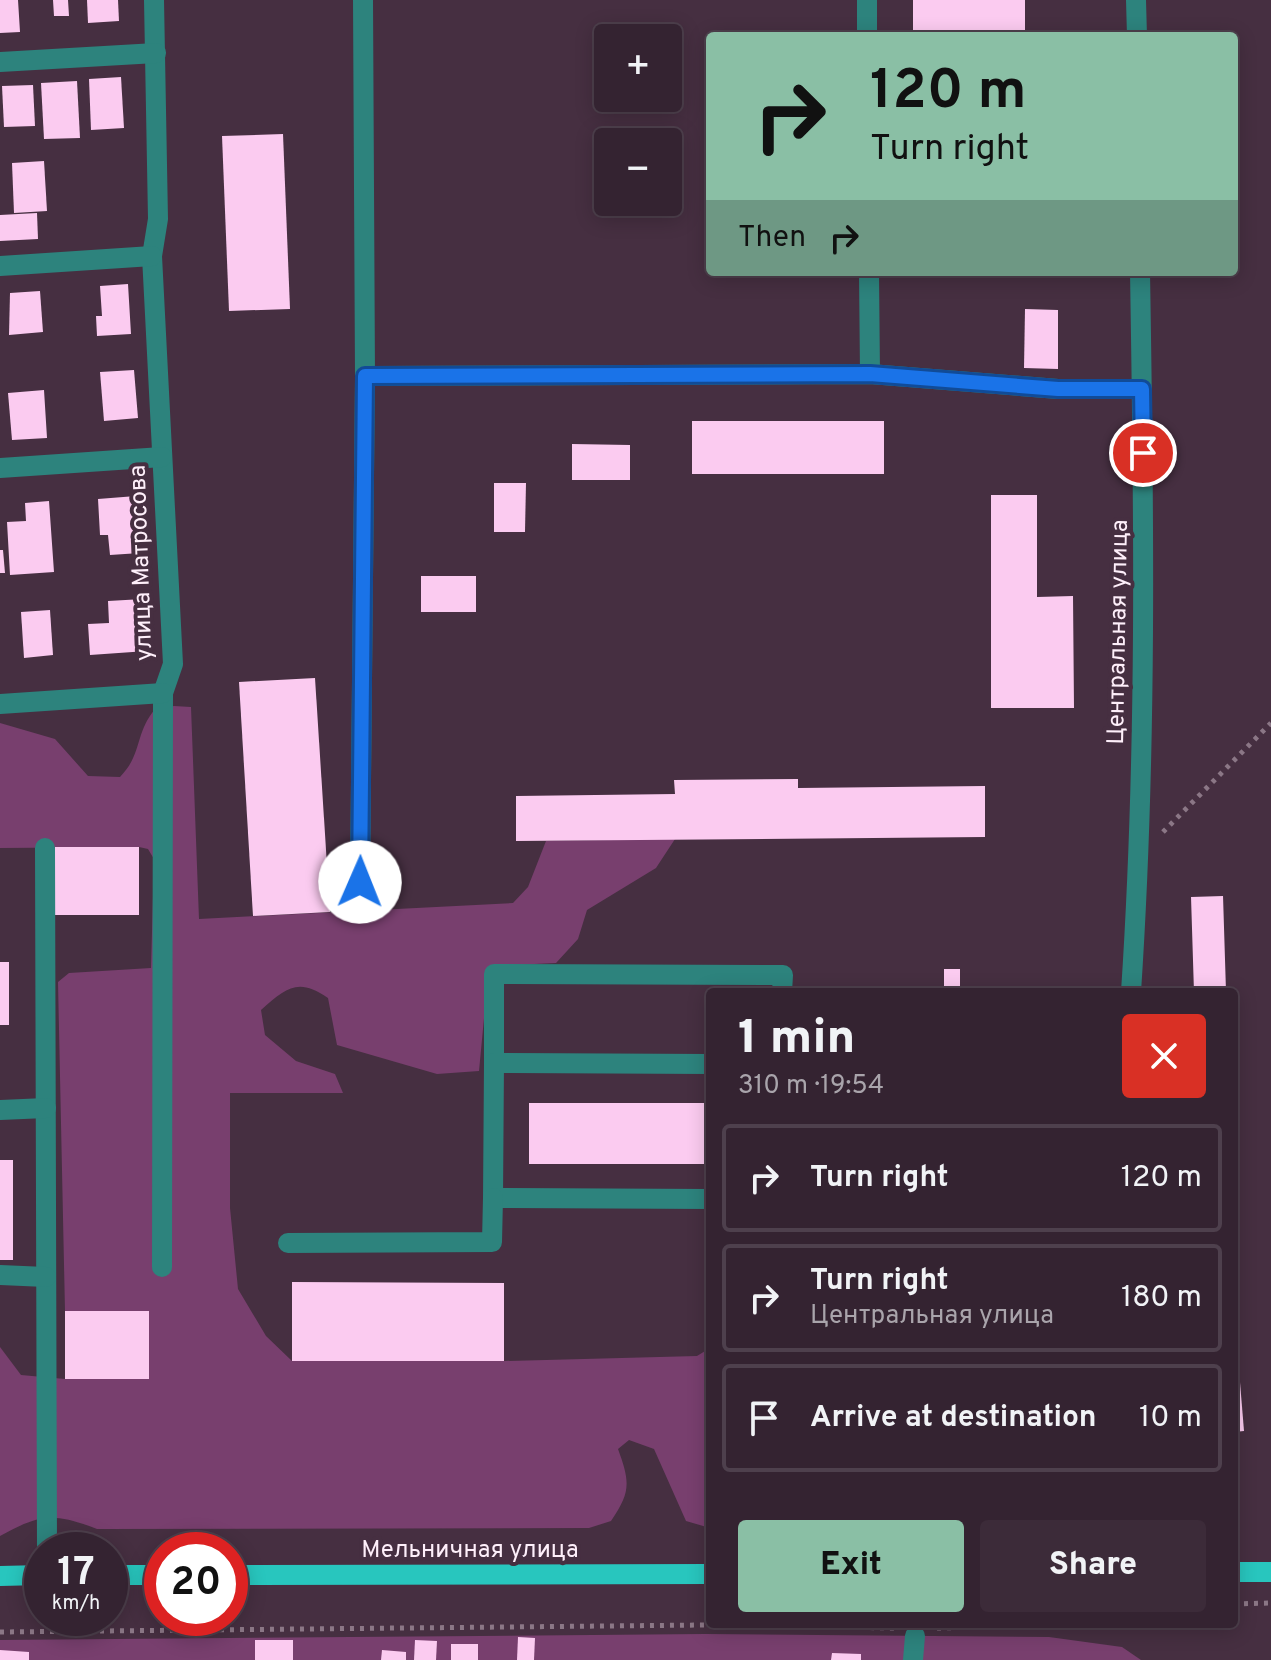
<!DOCTYPE html>
<html lang="en">
<head>
<meta charset="utf-8">
<style>
	body { margin:0; font-family:Overpass,sans-serif; background:#3c2b39; color:#f1f3f6; height:100vh; display:flex; flex-direction:column; font-size:30px; white-space:nowrap }
	* { box-sizing:border-box; margin:0 }
	p { font-size:26px; color:#a9a4ab }
	.icon { flex:none; width:44px; height:44px; fill:none; stroke:currentColor; stroke-width:2; stroke-linecap:round; stroke-linejoin:round }
	.map { position:relative; flex:1; overflow:hidden }
	.panel { position:absolute; left:706px; top:988px; width:532px; height:640px; display:flex; flex-direction:column; background:#342331; border-radius:8px; box-shadow:0 4px 20px #0003,0 0 0 2px #4e404d }
	.panel>* { flex:none }
	.hud { position:absolute; left:706px; top:32px; width:532px; height:244px; border-radius:8px; box-shadow:0 4px 20px #0003,0 0 0 2px #4e404d; background:#8abfa5; color:#111; overflow:hidden }
	.buttons { position:absolute; left:594px; top:24px; display:grid; gap:16px }
	.buttons a { display:grid; place-items:center; width:88px; height:88px; border-radius:8px; background:#342331; box-shadow:0 4px 20px #0003,0 0 0 2px #4e404d; font-size:40px }
	.speed { position:absolute; left:24px; top:1532px; display:flex; gap:16px; font-size:40px; font-weight:700; text-align:center }
	.speed>* { display:grid; place-content:center; width:104px; height:104px; border-radius:50%; background:#342331; box-shadow:0 4px 20px #0003,0 0 0 2px #4e404d; line-height:1 }
	.speed small { font-size:20px; font-weight:400 }
	.speed .limit { border:12px solid #d22; background:#fff; color:#111 }
	.pin { position:absolute; display:grid; place-items:center; width:68px; height:68px; color:#fff; margin:-34px; border:4px solid #fff; border-radius:50%; box-shadow:0 2px 8px #0007 }
	.me { position:absolute; width:88px; margin:-44px; rotate:1deg; stroke-linejoin:round; filter:drop-shadow(0 0 6px #0008) }
	.turn { display:flex; align-items:center; gap:28px; height:168px; padding:0 32px; font-size:36px }
	.turn .icon { width:104px; height:104px; stroke-width:2.5 }
	.turn b { display:block; font-size:56px; line-height:68px }
	.then { display:flex; align-items:center; height:76px; padding:0 32px; background:#0003; gap:16px; font-size:30px }
	.round { display:grid; place-items:center; flex:none; width:84px; height:84px; border-radius:8px; background:#3c2b39 }
	.overview { display:flex; align-items:center; justify-content:space-between; height:136px; padding:0 32px }
	h1 { font-size:48px; font-weight:800; line-height:60px }
	.primary-button { display:flex; gap:16px; margin-top:auto; padding:16px 32px }
	.primary-button a { flex:1; height:92px; border-radius:8px; background:#8abfa5; color:#111; font-size:32px; font-weight:800; line-height:92px; text-align:center }
	.primary-button a+a { background:#3c2b39; color:#f1f3f6 }
	ul { padding:0; list-style:none }
	li { display:flex; align-items:center; gap:24px; height:108px; margin:0 16px 12px; padding:0 16px; border:4px solid #4e404d; border-radius:8px }
	li div { flex:1 }
	li b { display:block; font-size:30px }
	li em { font-style:normal }
	.map>svg:first-child { display:block }
</style>
</head>
<body>
<div class="map">
<svg width="1271" height="1660" viewBox="0 0 1271 1660">
	<rect width="100%" height="100%" fill="#462f41"/>
	<!-- green -->
	<g fill="#783f6e">
		<path d="M174,706l17,1 8,212 314,-16 15,-16 18,-46 129,-2 -19,29 -69,42 -9,29 -22,24 -67,3 -10,105 -42,3 -100,-29 -9,-47c-30,-21 -42,-10 -67,12l4,25 31,26 39,13 8,19h-113v115l8,81 28,47 26,25h212l193,-5 13,-8v180l-24,-7 -32,-72 -25,-9 -11,9c12,33 13,43 -7,72l-22,7 -492,1c-44,-17 -57,-15 -97,7v-189l21,28 44,4h84v-68h-84l-7,-329 11,-9 82,-5 3,-109 -6,-10 -9,-2 -139,1v-125l55,16 33,37 32,1c23,-24 14,-42 35,-68z"/>
		<polygon points="705,1634 1049,1637 1122,1647 1141,1660 0,1660 0,1640"/>
	</g>
	<!-- building -->
	<g fill="#fbcbf0">
		<polygon points="0,0 18,0 20,32 0,33"/>
		<polygon points="53,0 68,0 69,16 54,16"/>
		<polygon points="87,0 118,0 119,21 88,23"/>
		<rect x="913" y="0" width="112" height="36"/>
		<polygon points="121,77 124,128 91,130 89,79"/>
		<polygon points="77,81 80,138 44,139 41,83"/>
		<polygon points="33,85 35,126 4,127 2,86"/>
		<polygon points="283,134 290,309 229,311 222,136"/>
		<polygon points="44,161 47,211 14,213 12,163"/>
		<polygon points="37,213 38,239 0,241 0,215"/>
		<polygon points="128,284 131,334 97,336 96,316 102,316 100,286"/>
		<polygon points="40,291 43,332 9,335 10,293"/>
		<polygon points="1025,309 1058,310 1058,369 1024,368"/>
		<polygon points="134,370 138,418 104,421 100,372"/>
		<polygon points="44,390 47,438 12,440 8,393"/>
		<rect x="692" y="421" width="192" height="53"/>
		<polygon points="572,444 630,445 630,480 572,480"/>
		<polygon points="494,483 526,483 525,532 494,532"/>
		<polygon points="991,495 1037,495 1037,597 1073,596 1074,708 991,708"/>
		<polygon points="136,496 140,553 110,555 108,535 100,535 98,499"/>
		<polygon points="49,501 54,572 10,575 7,522 26,521 25,503"/>
		<polygon points="0,550 3,550 5,573 0,573"/>
		<rect x="421" y="576" width="55" height="36"/>
		<polygon points="143,599 147,651 90,655 88,624 109,623 108,601"/>
		<polygon points="50,610 53,655 24,658 21,612"/>
		<polygon points="315,678 330,912 253,916 239,682"/>
		<polygon points="798,779 798,788 985,786 985,837 516,841 516,796 675,794 674,780"/>
		<rect x="55" y="847" width="84" height="68"/>
		<polygon points="1223,896 1226,992 1194,992 1191,897"/>
		<rect x="0" y="962" width="9" height="63"/>
		<rect x="944" y="969" width="16" height="23"/>
		<rect x="529" y="1103" width="181" height="61"/>
		<rect x="0" y="1160" width="13" height="100"/>
		<polygon points="292,1282 504,1283 504,1361 292,1361"/>
		<polygon points="1234,1309 1244,1431 1234,1432"/>
		<rect x="65" y="1311" width="84" height="68"/>
		<polygon points="518,1637 535,1638 534,1660 517,1660"/>
		<rect x="255" y="1640" width="38" height="20"/>
		<polygon points="415,1640 437,1641 436,1660 414,1660"/>
		<rect x="451" y="1644" width="27" height="16"/>
		<polygon points="0,1650 29,1652 29,1660 0,1660"/>
		<polygon points="382,1650 406,1652 406,1660 381,1660"/>
		<polygon points="832,1653 861,1654 861,1660 831,1660"/>
	</g>
	<g fill="none" stroke-linecap="round" stroke-linejoin="round">
		<!-- path -->
		<g stroke="#8b7786" stroke-width="5" stroke-dasharray="4 6" stroke-linecap="butt">
			<polyline points="1163,832 1271,723"/>
			<polyline points="1234,1604 1271,1603"/>
			<polyline points="937,1628 1128,1624"/>
			<polyline points="0,1632 704,1625 895,1628"/>
		</g>
		<!-- minor -->
		<g stroke="#2d837d" stroke-width="20">
			<polyline points="154,0 158,219 152,256 173,664 163,693 162,1267"/>
			<polyline points="867,0 867,36"/>
			<polyline points="1136,0 1137,36"/>
			<polyline points="0,62 156,53"/>
			<polyline points="0,266 152,256"/>
			<polyline points="869,272 870,374"/>
			<polyline points="365,376 870,374 1058,389 1142,389"/>
			<polyline points="0,468 162,457"/>
			<polyline points="0,704 163,693"/>
			<polyline points="45,848 47,1550"/>
			<polyline points="360,882 365,376 363,0"/>
			<path d="M1131,992c16,-240 13,-480 9,-720"/>
			<polyline points="494,1063 494,974 783,975 782,992"/>
			<polyline points="710,1064 494,1063 493,1198 710,1199"/>
			<polyline points="0,1110 46,1108"/>
			<polyline points="288,1243 492,1242 493,1198"/>
			<polyline points="0,1275 46,1277"/>
			<polyline points="913,1660 915,1636"/>
		</g>
		<!-- major -->
		<g stroke="#28c6be" stroke-width="20">
			<polyline points="1234,1572 1271,1572"/>
			<polyline points="110,1575 162,1575"/>
			<polyline points="230,1575 710,1574"/>
			<polyline points="0,1576 42,1575"/>
		</g>
	</g>
	<g fill="none" stroke-linecap="round" stroke-linejoin="round">
		<!-- route casing -->
		<g stroke="#114b97" stroke-width="20">
			<polyline id="route" points="360,882 365,376 870,374 1058,389 1142,389 1143,453"/>
		</g>
		<!-- route -->
		<use href="#route" stroke="#1a73e8" stroke-width="14"/>
	</g>
	<g text-anchor="middle" stroke-width="8" stroke-linejoin="round" paint-order="stroke">
		<!-- street labels -->
		<g font-size="24" fill="#feeffa" stroke="#462f41">
			<text transform="translate(140 563) rotate(-92)" y="8">улица Матросова</text>
			<text transform="translate(1117 632) rotate(-89)" y="8">Центральная улица</text>
			<text x="470" y="1557">Мельничная улица</text>
		</g>
	</g>
</svg>
<div class="buttons">
<a>+</a>
<a>−</a>
</div>
<div class="speed"><div>17<small>km/h</small></div><div class="limit">20</div></div>
<div class="pin" style="left:1143px;top:453px;background:#d93025"><svg class="icon" aria-label="arrive" viewBox="0 0 24 24"><path d="M6 21V4h12l-3 4 3 4H6"/></svg></div>
<svg class="me" style="left:360px;top:882px" viewBox="-20 -20 40 40"><circle r="19" fill="#fff"/><path d="M0-13L10 11 0 6-10 11z" fill="#1a73e8"/></svg>
<div class="hud">
<div class="turn"><svg class="icon" aria-label="right" viewBox="0 0 24 24"><path d="M7 20v-9h11M14 6l5 5-5 5"/></svg><div><b>120 m</b>Turn right</div></div>
<div class="then">Then<svg class="icon" aria-label="right" viewBox="0 0 24 24"><path d="M7 20v-9h11M14 6l5 5-5 5"/></svg></div>
</div>
<section class="panel">
<div class="overview"><div><h1>1 min</h1><p>310 m · 19:54</p></div><a class="round" style="background:#d93025;color:#fff"><svg class="icon" aria-label="close" viewBox="0 0 24 24"><path d="M6 6l12 12M18 6L6 18"/></svg></a></div>
<ul>
<li><svg class="icon" aria-label="right" viewBox="0 0 24 24"><path d="M7 20v-9h11M14 6l5 5-5 5"/></svg><div><b>Turn right</b></div><em>120 m</em></li>
<li><svg class="icon" aria-label="right" viewBox="0 0 24 24"><path d="M7 20v-9h11M14 6l5 5-5 5"/></svg><div><b>Turn right</b><p>Центральная улица</p></div><em>180 m</em></li>
<li><svg class="icon" aria-label="arrive" viewBox="0 0 24 24"><path d="M6 21V4h12l-3 4 3 4H6"/></svg><div><b>Arrive at destination</b></div><em>10 m</em></li>
</ul>
<div class="primary-button"><a>Exit</a><a>Share</a></div>
</section>
</div>
</body>
</html>
